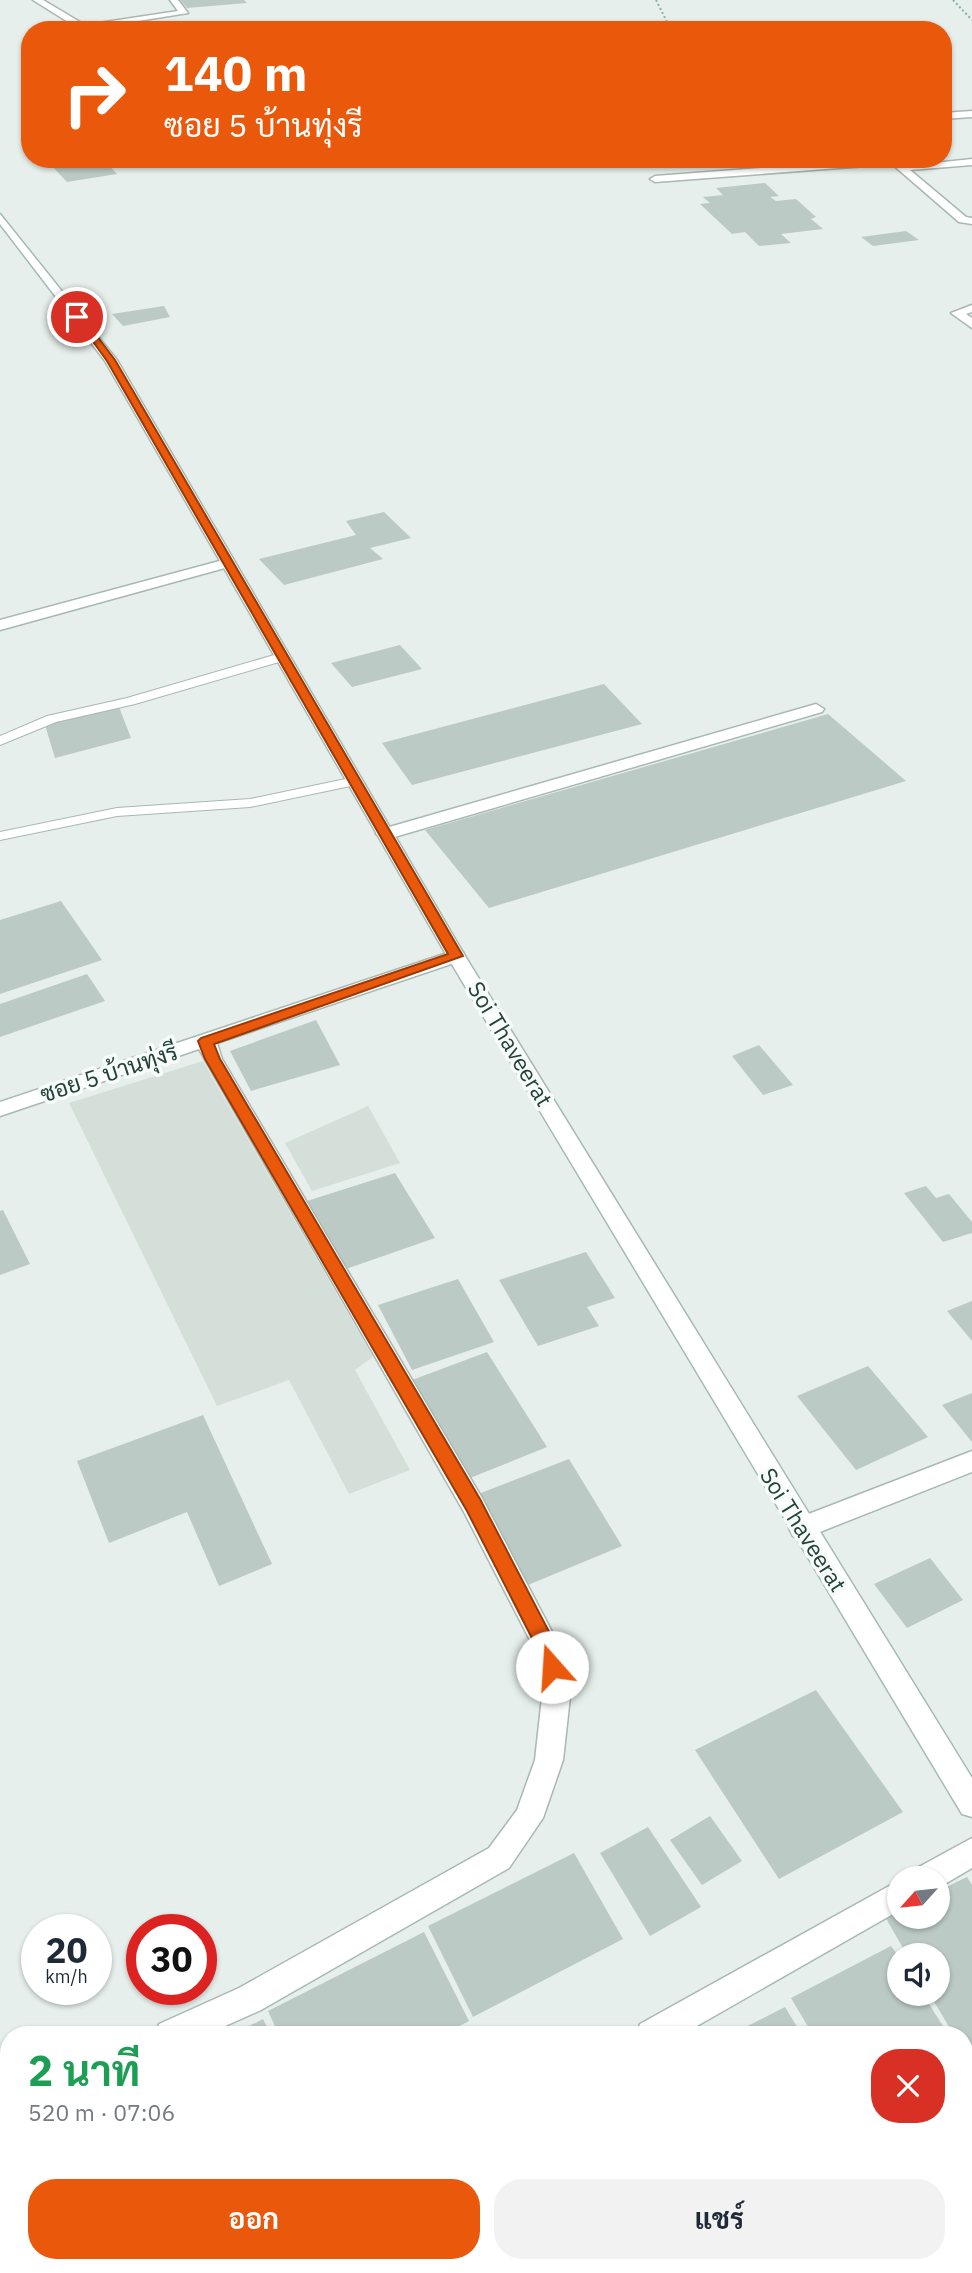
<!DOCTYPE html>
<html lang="th">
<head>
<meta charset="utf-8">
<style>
	body { margin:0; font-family:"IBM Plex Sans",Sarabun,sans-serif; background:#f2f2f3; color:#1f2937; height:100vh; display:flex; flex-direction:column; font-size:26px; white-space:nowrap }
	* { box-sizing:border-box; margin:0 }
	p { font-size:23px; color:#747a83 }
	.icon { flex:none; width:38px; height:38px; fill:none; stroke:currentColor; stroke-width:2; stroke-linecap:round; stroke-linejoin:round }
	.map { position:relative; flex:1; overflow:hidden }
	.drawer { position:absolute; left:0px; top:2026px; width:973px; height:247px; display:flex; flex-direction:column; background:#fff; border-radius:28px 28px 0 0; box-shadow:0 2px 5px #0004 }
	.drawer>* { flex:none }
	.guide { position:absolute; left:21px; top:21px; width:931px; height:147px; border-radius:28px; box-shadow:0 2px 5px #0004; background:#ea580c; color:#fff; overflow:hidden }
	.needle { width:46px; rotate:243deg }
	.fabs { position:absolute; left:887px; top:1866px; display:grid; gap:14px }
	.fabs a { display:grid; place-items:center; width:63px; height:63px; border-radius:50%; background:#fff; box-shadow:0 2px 5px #0004; font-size:35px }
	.speed { position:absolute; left:21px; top:1914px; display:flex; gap:14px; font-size:35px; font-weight:700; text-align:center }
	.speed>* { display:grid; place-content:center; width:91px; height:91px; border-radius:50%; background:#fff; box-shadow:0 2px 5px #0004; line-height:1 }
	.speed small { font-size:18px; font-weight:400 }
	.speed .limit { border:10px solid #d22; background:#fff; color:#111 }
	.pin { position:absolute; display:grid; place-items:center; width:60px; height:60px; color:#fff; margin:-30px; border:4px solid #fff; border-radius:50%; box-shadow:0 2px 7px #0007 }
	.me { position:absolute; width:77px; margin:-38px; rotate:341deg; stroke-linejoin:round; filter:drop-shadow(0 0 5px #0008) }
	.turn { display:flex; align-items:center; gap:24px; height:147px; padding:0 28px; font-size:32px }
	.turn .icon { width:91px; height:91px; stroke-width:2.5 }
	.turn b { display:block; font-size:49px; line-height:60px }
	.round { display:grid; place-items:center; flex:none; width:74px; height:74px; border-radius:28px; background:#f2f2f3 }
	.head { display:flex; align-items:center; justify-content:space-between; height:119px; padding:0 28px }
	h1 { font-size:42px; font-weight:700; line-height:52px; color:#1e9e55 }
	.button { display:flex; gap:14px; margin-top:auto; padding:14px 28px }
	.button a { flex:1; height:80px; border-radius:28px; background:#ea580c; color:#fff; font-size:28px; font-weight:700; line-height:80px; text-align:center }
	.button a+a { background:#f2f2f3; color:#1f2937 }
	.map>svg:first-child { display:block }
</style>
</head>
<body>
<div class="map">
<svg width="972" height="2273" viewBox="0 0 972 2273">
	<rect width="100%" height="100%" fill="#e6efeb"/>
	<!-- built -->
	<g fill="#d4dfda">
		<polygon points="203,1061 373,1357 355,1370 410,1470 349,1494 289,1380 217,1406 69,1103"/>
		<polygon points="368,1106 400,1163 312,1191 285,1143"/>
	</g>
	<!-- building -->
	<g fill="#bbcac4">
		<polygon points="180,0 244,0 247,3 187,8"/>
		<polygon points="77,159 103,159 117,174 67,182 50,164"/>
		<polygon points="765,183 779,196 770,197 776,201 796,199 816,217 811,219 823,229 781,234 791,243 759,246 745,232 732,234 700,204 710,203 703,197 723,195 716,188"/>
		<polygon points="906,231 919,240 873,246 861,237"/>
		<polygon points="164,306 170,317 123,326 112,314"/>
		<polygon points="384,512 411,538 370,548 383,559 284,585 259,559 356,535 346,521"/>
		<polygon points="400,645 422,669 352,687 331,663"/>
		<polygon points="604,684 642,724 412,785 382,743"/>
		<polygon points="119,707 131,738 55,758 45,725"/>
		<polygon points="828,714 906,781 489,908 425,830"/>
		<polygon points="61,901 102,960 0,994 0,920"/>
		<polygon points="87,974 105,1001 0,1037 0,1004"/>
		<polygon points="316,1020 340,1065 251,1091 230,1051"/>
		<polygon points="759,1045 793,1085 763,1095 732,1056"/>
		<polygon points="395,1173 435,1238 346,1269 307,1201"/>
		<polygon points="926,1186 936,1198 949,1194 972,1222 972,1233 943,1242 904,1193"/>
		<polygon points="3,1210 30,1264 0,1275 0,1211"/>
		<polygon points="586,1252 615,1298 587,1307 599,1326 538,1346 499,1280"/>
		<polygon points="458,1279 494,1342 412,1370 378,1305"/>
		<polygon points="972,1301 972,1341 947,1311"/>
		<polygon points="487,1352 547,1447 470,1478 412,1380"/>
		<polygon points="868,1366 928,1437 856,1470 797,1396"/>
		<polygon points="972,1393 972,1442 942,1405"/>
		<polygon points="203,1415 272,1564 219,1586 187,1512 109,1543 77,1461"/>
		<polygon points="569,1459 622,1546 528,1585 478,1494"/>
		<polygon points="930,1558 963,1600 907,1628 874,1584"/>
		<polygon points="816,1690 903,1812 779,1879 695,1750"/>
		<polygon points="710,1816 742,1861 702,1885 670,1840"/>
		<polygon points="648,1827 701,1907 650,1936 600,1853"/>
		<polygon points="574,1853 623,1939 473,2017 428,1926"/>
		<polygon points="967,1877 972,1885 972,2066 964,2053 964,2035 954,2035 929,1993 938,1993 938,1955 907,1955 884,1915 900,1908 900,1916 938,1916 938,1891"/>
		<polygon points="424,1932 469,2021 443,2035 279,2035 268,2011"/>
		<polygon points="891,1946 900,1958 900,1993 922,1993 948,2034 813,2035 791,1998"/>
		<polygon points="785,2007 802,2035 730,2035"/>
		<polygon points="263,2019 271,2035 232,2035"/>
		<polygon points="9,2125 9,2197 0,2201 0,2129"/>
		<polygon points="964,2185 972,2198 972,2262 953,2273 810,2273 805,2264 964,2264"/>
		<polygon points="45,2264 160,2264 161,2273 21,2273"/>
		<polygon points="335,2264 371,2264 375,2273 319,2273"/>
		<polygon points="374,2264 577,2264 578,2267 567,2273 377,2273"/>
		<polygon points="675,2264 800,2264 804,2273 660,2273"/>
	</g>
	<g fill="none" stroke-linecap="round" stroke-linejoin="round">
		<!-- lane casing -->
		<g stroke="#a8b8b2" stroke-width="2">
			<g id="lane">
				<polygon points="281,653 286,654 286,660 135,704 56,722 0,745 0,736 47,716 127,698"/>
				<polygon points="355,777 360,778 360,784 250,807 117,816 0,840 0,832 117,808 250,799"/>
			</g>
		</g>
		<!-- street casing -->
		<g stroke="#a8b8b2" stroke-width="3">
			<g id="street">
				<polygon points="33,0 43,0 85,25 178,11 170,0 178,0 188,13 81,30"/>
				<polygon points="972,111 972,117 943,119 943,113"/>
				<polygon points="881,159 930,159 903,164 906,166 972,159 972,165 910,170 966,217 972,218 972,224 959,222 892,164 655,182 650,179 655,176"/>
				<polygon points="972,305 972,312 966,314 972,318 972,328 951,313"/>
				<polygon points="227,559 234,563 232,566 0,630 0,620"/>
				<polygon points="816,704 824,709 822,712 391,838 385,839 376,834 379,830"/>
				<polygon points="456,950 463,952 465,956 463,960 217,1043 222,1059 482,1498 560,1647 571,1688 563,1760 543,1818 509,1868 261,2010 205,2035 155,2035 159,2024 239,1988 489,1848 517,1810 535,1760 543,1688 534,1648 464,1512 199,1049 0,1116 0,1102"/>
				<polygon points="972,1451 972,1472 802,1539 793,1536 789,1528 793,1520"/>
				<polygon points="972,1838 972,1868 938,1888 938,1878 912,1878 917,1868"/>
				<polygon points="900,1880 900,1910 681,2035 636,2035 640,2024"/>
				<polygon points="9,2092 9,2124 0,2128 0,2096"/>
				<polygon points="220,2264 265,2264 261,2273 216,2273"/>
			</g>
		</g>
		<!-- secondary casing -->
		<g stroke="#a4bbb3" stroke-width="3">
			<polygon id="secondary" points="0,214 117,360 465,956 972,1778 972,1817 962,1814 447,956 105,361 0,224"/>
		</g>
		<!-- path -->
		<g stroke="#86b3a5" stroke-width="2" stroke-dasharray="2 2.5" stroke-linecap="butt">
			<polyline points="656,0 671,30"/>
			<polyline points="953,0 972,20"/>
		</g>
		<!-- lane -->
		<use href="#lane" fill="#fff" fill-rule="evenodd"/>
		<!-- street -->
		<use href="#street" fill="#fff" fill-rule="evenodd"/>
		<!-- secondary -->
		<use href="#secondary" fill="#fff" fill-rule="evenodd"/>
	</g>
	<!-- route -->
	<polygon fill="#ea580c" stroke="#983908" stroke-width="2" points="74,315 81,315 115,360 463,956 214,1044 220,1059 480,1499 557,1647 562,1667 559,1674 552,1677 545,1674 537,1648 467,1511 205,1059 198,1041 201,1038 448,954 107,361"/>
	<g text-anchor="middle" stroke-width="7" stroke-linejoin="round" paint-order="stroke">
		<!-- street labels -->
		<g font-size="23" fill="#24423a" stroke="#f7fbf9">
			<text transform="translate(510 1044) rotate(59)" y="8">Soi Thaveerat</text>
			<text transform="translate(109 1073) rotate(-18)" y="8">ซอย 5 บ้านทุ่งรี</text>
			<text transform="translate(803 1530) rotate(58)" y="8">Soi Thaveerat</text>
		</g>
	</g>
</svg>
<div class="fabs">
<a><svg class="needle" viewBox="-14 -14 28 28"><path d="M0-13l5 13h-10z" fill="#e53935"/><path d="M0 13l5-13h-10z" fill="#747a83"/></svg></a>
<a><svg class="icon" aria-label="sound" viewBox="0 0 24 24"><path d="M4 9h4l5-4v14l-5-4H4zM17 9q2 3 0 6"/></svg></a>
</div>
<div class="speed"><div>20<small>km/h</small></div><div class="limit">30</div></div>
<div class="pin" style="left:77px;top:317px;background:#d93025"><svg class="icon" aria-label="arrive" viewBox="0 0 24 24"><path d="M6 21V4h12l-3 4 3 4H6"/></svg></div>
<svg class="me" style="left:552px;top:1667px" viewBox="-20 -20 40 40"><circle r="19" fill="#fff"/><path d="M0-13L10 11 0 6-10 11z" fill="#ea580c"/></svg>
<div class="guide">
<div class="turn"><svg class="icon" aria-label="right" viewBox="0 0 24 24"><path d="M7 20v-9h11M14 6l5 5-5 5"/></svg><div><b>140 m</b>ซอย 5 บ้านทุ่งรี</div></div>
</div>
<section class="drawer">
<div class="head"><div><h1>2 นาที</h1><p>520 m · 07:06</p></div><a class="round" style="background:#d93025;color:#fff"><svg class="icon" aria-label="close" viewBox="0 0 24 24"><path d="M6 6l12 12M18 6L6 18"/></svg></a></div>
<div class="button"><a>ออก</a><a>แชร์</a></div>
</section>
</div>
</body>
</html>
